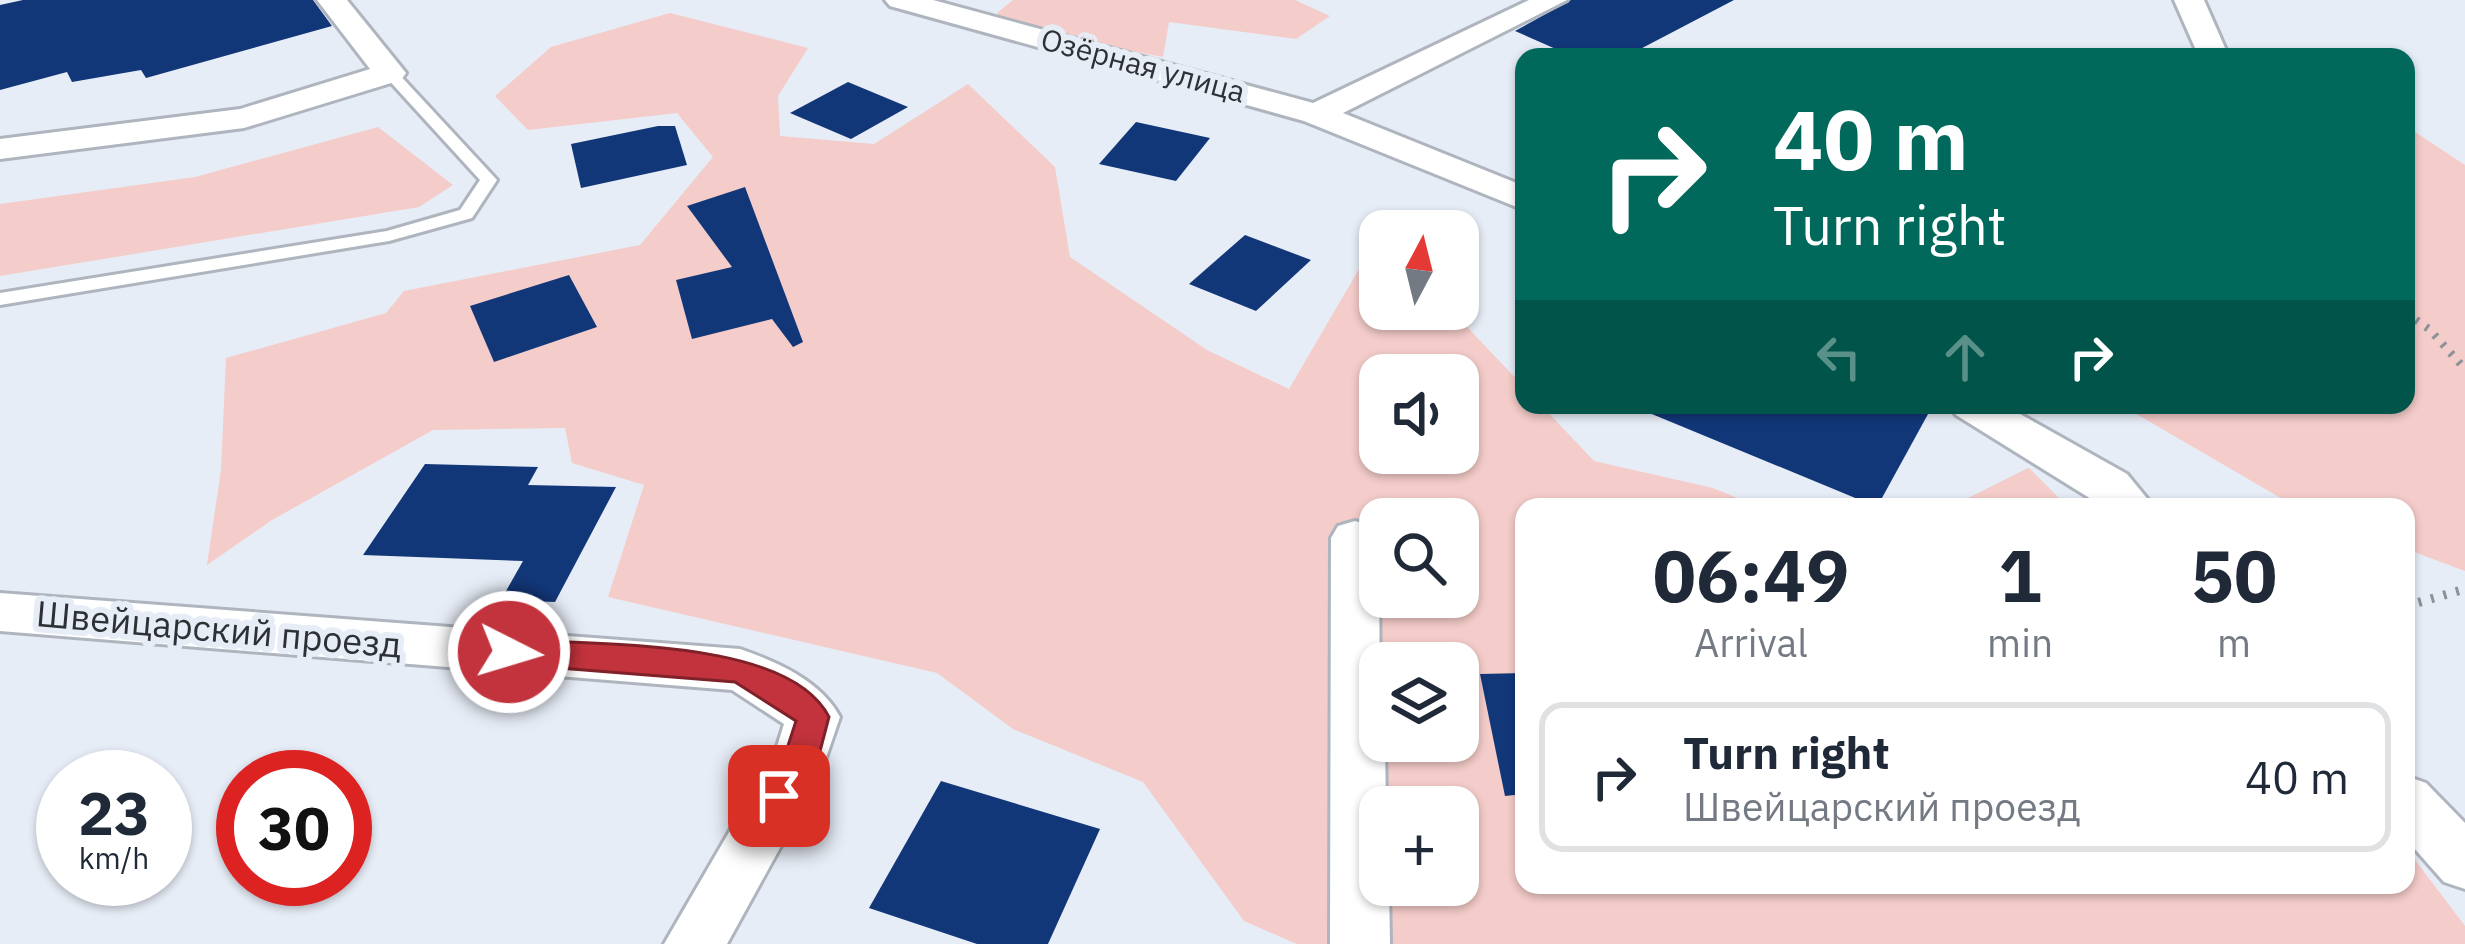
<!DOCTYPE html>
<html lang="en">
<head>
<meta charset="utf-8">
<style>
	body { margin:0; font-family:"IBM Plex Sans",sans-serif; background:#f2f2f3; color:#1f2937; height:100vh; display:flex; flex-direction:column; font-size:45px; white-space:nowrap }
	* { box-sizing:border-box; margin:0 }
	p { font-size:39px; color:#747a83 }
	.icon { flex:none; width:66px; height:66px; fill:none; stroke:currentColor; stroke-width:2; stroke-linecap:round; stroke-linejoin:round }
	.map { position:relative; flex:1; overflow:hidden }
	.drawer { position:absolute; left:1515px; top:498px; width:900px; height:396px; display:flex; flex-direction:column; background:#fff; border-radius:24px; box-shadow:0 3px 9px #0004 }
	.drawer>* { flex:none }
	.top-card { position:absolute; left:1515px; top:48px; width:900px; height:366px; border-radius:24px; box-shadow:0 3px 9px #0004; background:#00695c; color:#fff; overflow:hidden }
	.needle { width:78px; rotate:7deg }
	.tools { position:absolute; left:1359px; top:210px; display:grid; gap:24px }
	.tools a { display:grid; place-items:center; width:120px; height:120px; border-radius:24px; background:#fff; box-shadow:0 3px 9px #0004; font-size:60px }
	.speed { position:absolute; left:36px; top:750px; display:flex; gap:24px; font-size:60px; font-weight:700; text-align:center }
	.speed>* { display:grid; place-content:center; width:156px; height:156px; border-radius:50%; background:#fff; box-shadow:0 3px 9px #0004; line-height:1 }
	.speed small { font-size:30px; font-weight:400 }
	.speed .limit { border:18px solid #d22; background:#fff; color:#111 }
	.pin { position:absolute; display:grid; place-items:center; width:102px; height:102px; color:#fff; margin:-51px; border-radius:24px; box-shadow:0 6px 18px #0006 }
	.me { position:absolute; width:132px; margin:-66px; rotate:95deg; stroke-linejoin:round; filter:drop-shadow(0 0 9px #0008) }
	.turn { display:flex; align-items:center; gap:42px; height:252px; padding:0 60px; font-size:54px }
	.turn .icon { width:156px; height:156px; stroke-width:2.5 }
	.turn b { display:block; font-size:84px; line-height:102px }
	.lanes { display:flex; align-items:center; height:114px; padding:0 60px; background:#0003; justify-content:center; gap:60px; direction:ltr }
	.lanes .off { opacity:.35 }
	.eta { display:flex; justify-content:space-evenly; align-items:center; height:204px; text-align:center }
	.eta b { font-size:72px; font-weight:700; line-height:84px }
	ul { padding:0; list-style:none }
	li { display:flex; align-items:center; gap:36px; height:150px; margin:0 24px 18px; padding:0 36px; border:6px solid #e0e1e3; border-radius:24px }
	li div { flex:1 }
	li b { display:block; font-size:45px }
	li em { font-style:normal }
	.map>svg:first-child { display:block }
</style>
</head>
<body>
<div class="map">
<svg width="2465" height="944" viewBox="0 0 2465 944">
	<rect width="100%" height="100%" fill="#e7edf7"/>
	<!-- green -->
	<g fill="#f4ccc9" fill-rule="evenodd">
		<polygon points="1013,0 1295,0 1330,16 1296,39 1169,22 1163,57 1010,28 997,13"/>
		<path d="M670,13l138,35 -30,48 2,40 94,8 94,-60 87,83 15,90 137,93 82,39 90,-154 1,74h70l74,78v18h17l53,56 119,27 46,19h-235v378h882v-37l59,78v18h-1168l-53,-23 -101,-139 -130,-53 -76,-56 -329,-76 36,-112 -72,-22 -7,-35 -132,2 -161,90 -65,45 14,-95 5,-112 160,-45 18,-22 236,-46 73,-88 -36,-44 -149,17 -33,-34 56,-49zM1380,375h78v78h-78zM1380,519h78v78h-78zM1380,663h78v78h-78zM1380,807h78v78h-78z"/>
		<polygon points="2406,126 2465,165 2465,571 2406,549 2406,507 2296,507 2121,405 2406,405"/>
		<polygon points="378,127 453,185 419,207 0,276 0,204 195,177"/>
		<polygon points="2029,468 2068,507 1950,507 2028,468"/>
	</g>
	<!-- building -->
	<g fill="#123779">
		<polygon points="23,0 313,0 332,26 146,78 141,70 72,82 67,72 0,90 0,5"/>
		<polygon points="1571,0 1734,0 1625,57 1574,57 1515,31"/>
		<polygon points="848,82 908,107 851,139 790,113"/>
		<polygon points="1136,122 1210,138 1176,181 1099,164"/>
		<polygon points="658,126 675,126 687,165 581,188 571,144"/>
		<polygon points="745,187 803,342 793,347 772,319 692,339 676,280 732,267 687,206"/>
		<polygon points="1245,235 1311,260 1256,311 1189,284"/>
		<polygon points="569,275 597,327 494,362 470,306"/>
		<polygon points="1630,405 1933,405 1877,507"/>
		<polygon points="425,464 538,467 528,485 616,487 555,602 501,600 523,561 363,555"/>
		<polygon points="1524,673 1524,794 1505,796 1480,674"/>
		<polygon points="941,781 1100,829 1048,944 977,944 869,908"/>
	</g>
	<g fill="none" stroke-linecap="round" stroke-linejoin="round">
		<!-- service casing -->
		<g stroke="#afb5be" stroke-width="6">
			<polygon id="service" points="385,70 395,70 497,180 472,218 389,241 0,305 0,293 387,231 460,210 480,180 385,76"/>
		</g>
		<!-- minor casing -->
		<g stroke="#afb5be" stroke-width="6">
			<g id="minor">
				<polygon points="317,0 347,0 406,73 401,80 244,128 0,159 0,139 240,109 370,69"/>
				<polygon points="885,0 933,0 1313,103 1529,0 1567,0 1343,113 1524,186 1524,210 1304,121 890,6"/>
				<polygon points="2174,0 2204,0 2229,57 2199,57"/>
				<polygon points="1950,405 2004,405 2127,474 2154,507 2104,507 1956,415"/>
				<polygon points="1355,521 1372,526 1379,538 1380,741 1385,741 1386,807 1380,807 1380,885 1389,885 1390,944 1330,944 1331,538 1338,526"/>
				<path d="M0,593l740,56c37,13 81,32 100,68l-20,58 -93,169h-63l111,-191 9,-29 -52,-34 -732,-59z"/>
				<polygon points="2406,776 2426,783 2465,823 2465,889 2444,882 2406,839"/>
			</g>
		</g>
		<!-- path-far1 -->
		<polyline stroke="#8d9299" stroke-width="8" stroke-dasharray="3 9" stroke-linecap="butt" points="2406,313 2429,329 2465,369"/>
		<!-- path -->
		<polyline stroke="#8d9299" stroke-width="9" stroke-dasharray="3 10" stroke-linecap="butt" points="2406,606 2465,589"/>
		<!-- service -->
		<use href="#service" fill="#fff" fill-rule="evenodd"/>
		<!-- minor -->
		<use href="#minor" fill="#fff" fill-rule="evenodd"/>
	</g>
	<!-- route -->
	<path fill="#c3333d" stroke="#7f2128" stroke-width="3" d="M509,639c80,7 279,-3 320,78l-11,42 -27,47 -12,4 -12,-4 -5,-10 23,-41 11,-34 -61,-39 -226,-18 -16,-12z"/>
	<g text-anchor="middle" stroke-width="12" stroke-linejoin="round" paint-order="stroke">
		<!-- far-street labels -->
		<g font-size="30" fill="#2d3034" stroke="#e7edf7">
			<text transform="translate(1143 66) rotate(15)" y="10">Озёрная улица</text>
		</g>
		<!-- street labels -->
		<g font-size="36" fill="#2d3034" stroke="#e7edf7">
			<text transform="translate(219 629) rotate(5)" y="13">Швейцарский проезд</text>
		</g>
	</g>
</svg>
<div class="tools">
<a><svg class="needle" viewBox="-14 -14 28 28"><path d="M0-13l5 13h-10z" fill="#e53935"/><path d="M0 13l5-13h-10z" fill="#747a83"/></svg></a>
<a><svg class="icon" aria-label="sound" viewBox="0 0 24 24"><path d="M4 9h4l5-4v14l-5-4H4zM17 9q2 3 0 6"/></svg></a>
<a><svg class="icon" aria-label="search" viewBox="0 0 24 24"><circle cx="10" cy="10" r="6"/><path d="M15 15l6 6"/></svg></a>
<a><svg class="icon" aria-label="layers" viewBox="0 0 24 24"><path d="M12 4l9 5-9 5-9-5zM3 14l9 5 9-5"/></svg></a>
<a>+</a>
</div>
<div class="speed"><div>23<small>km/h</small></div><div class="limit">30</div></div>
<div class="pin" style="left:779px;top:796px;background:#d93025"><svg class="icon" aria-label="arrive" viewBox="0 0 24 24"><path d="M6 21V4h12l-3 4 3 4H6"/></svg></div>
<svg class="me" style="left:509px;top:652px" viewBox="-20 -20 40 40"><circle r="17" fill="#c3333d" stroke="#fff" stroke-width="3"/><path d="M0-11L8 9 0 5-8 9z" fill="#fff"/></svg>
<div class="top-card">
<div class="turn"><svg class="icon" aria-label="right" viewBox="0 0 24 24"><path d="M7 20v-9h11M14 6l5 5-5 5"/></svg><div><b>40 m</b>Turn right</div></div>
<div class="lanes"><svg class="icon off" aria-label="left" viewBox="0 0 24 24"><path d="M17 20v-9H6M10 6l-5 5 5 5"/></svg><svg class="icon off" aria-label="ahead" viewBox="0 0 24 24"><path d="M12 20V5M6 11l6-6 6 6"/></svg><svg class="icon" aria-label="right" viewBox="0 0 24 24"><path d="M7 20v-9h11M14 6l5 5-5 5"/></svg></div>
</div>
<section class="drawer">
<div class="eta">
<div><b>06:49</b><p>Arrival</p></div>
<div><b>1</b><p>min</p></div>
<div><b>50</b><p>m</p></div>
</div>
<ul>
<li><svg class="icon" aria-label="right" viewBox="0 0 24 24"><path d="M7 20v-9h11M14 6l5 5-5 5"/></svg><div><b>Turn right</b><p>Швейцарский проезд</p></div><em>40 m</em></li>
</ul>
</section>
</div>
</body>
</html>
